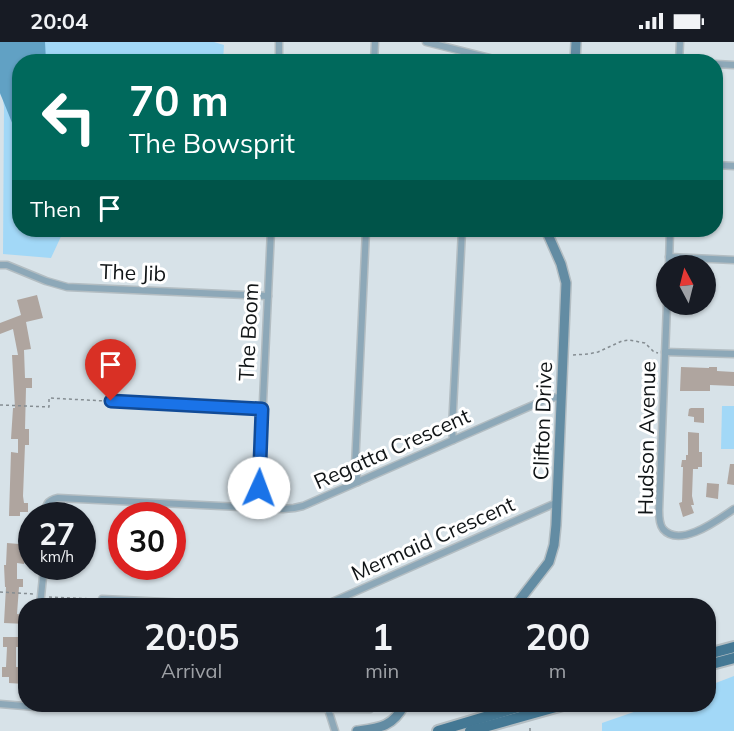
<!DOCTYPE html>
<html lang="en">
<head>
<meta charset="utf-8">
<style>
	body { margin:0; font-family:Mulish,sans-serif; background:#20242c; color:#f1f3f6; height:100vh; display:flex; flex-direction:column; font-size:22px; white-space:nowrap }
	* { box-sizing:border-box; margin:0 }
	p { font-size:20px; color:#9ea1a6 }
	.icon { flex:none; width:33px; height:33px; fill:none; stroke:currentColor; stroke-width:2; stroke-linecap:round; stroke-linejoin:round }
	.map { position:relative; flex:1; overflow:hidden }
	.side { position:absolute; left:18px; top:556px; width:698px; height:114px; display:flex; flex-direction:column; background:#171b24; border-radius:24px; box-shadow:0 2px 4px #0004 }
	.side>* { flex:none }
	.top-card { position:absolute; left:12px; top:12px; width:711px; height:183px; border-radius:24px; box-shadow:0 2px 4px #0004; background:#00695c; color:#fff; overflow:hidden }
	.needle { width:39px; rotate:353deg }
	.buttons { position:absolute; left:656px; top:213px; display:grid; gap:12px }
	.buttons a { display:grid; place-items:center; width:60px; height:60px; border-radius:50%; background:#171b24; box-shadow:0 2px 4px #0004; font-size:30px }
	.speed { position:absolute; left:18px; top:460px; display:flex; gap:12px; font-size:30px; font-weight:700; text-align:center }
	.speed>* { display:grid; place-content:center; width:78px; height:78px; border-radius:50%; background:#171b24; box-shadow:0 2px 4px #0004; line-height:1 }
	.speed small { font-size:15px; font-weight:400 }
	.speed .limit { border:9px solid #d22; background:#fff; color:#111 }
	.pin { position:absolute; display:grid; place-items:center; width:51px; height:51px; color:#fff; margin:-62px -26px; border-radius:50% 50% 50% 0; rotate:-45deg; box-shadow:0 0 6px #0007 }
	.pin .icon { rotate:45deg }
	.me { position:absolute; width:66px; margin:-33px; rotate:2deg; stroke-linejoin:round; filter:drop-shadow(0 0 4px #0008) }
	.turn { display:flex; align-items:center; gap:21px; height:126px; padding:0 18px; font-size:27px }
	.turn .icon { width:78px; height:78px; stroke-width:2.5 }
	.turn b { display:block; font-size:42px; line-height:51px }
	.then { display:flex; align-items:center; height:57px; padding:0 18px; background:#0003; gap:12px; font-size:22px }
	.eta { display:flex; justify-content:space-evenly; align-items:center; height:102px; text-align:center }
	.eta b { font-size:36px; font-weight:700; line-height:42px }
	.status { display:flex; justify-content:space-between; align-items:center; height:42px; padding:0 30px; background:#171b24; direction:ltr }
	.status svg { height:16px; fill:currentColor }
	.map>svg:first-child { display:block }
</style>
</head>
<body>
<div class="status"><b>20:04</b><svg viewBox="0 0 49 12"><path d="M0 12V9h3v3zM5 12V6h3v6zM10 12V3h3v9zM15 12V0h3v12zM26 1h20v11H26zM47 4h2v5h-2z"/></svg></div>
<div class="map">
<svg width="734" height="689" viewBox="0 0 734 689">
	<rect width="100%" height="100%" fill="#d7e2e8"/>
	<!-- green -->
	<g fill="#a2d8f7">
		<polygon points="0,0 214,0 224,3 223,19 20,20 20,188 64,188 51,216 3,212 4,65 3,58 0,52"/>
		<polygon points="147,188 217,188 217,194"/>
		<polygon points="722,364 734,364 734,407 721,407"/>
		<polygon points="734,634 734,689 602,689 602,681 654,663 708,663 708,644"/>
	</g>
	<!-- water -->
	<polygon fill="#61a1c4" points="0,0 45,0 46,19 20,20 19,98 0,51"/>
	<!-- building -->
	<g fill="#afa59f">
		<polygon points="37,253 43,276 26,280 31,307 24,308 25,336 32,336 32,346 26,346 25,387 29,387 29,403 25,403 23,454 24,461 28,461 28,470 20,470 20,474 9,474 11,410 18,411 18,397 11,397 13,366 15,366 12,313 18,313 13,287 0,292 0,281 21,273 17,258"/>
		<polygon points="681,325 709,326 709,325 717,325 717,329 734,330 734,344 710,343 710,349 680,349"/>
		<polygon points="691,366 704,366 704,381 694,380 694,375 688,374 689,367"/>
		<polygon points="688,390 699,391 699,410 702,410 702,425 698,425 698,427 693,427 692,454 694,463 691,463 694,471 683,475 679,461 682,460 683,425 681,425 682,418 686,418 686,413 688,413"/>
		<polygon points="730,422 734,422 734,443 727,442"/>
		<polygon points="707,441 719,442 718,457 706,455"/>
		<polygon points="7,501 19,502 19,509 25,509 24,522 17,521 17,537 23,537 23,545 19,545 17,572 26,573 26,582 4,581 6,545 5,545 4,523 6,523"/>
		<polygon points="3,595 21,595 21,605 16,605 16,625 24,625 24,642 9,641 9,635 2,635 2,625 6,625 7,605 3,605"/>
	</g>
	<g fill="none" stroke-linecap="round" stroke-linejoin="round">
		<!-- street casing -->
		<g stroke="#b3bdc2" stroke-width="9">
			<g id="street">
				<polyline points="426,0 506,20"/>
				<polyline points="279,20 279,0"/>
				<polyline points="374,20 375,0"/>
				<polyline points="679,20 680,0"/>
				<polyline points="716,22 734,23"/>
				<polyline points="716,123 734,124"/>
				<polyline points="669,215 734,218"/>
				<polyline points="0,223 7,223 46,239 67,245 268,254"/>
				<polyline points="669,224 670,188"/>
				<path d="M667,262l-8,206c0,6 0,14 4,19 17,20 56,-10 71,-20"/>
				<polyline points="665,310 734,312"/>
				<polyline points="111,359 262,367"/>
				<polyline points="453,398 452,387 462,188"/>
				<polyline points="358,440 355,425 366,188"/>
				<polyline points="258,466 271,188"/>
				<path d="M45,474c0,-10 2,-16 13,-18l225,11 11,-1 9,-2 246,-108 12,-1"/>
				<polyline points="102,557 249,564"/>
				<polyline points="40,564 44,525"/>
				<polyline points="323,564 558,460"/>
				<polyline points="0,662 36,665 370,667"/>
				<polyline points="328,667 335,689"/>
			</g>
		</g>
		<!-- secondary casing -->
		<g stroke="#b3bdc2" stroke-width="12">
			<g id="secondary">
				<polyline points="575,20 576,0"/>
				<polyline points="515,564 549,520 554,503 556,483 566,241 561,222 546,188"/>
				<path d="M357,689c22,-3 36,-4 47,-26"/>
			</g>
		</g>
		<!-- primary casing -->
		<g stroke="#b3bdc2" stroke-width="14">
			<g id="primary">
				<polyline points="708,612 734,605"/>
				<polyline points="708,623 734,616"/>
				<polyline points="438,689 525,663"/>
				<polyline points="470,689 563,663"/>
			</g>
		</g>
		<!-- path -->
		<g stroke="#858d92" stroke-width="1.5" stroke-dasharray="3 3" stroke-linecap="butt">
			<polyline points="573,313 588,312 598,310 622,299 629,298 645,301 654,310 658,311"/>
			<polyline points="0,363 49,365 49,356 105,359"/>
			<polyline points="0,550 34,552"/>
			<polyline points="49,555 95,557"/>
			<polyline points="530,689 530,683"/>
		</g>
		<!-- street -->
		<use href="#street" stroke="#8da8b8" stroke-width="6"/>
		<!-- secondary -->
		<use href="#secondary" stroke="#638ca3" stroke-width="9"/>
		<!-- primary -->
		<use href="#primary" stroke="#447894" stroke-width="10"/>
	</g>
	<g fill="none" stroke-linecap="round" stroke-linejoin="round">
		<!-- route casing -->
		<g stroke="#114b97" stroke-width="15">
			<polyline id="route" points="111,359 262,367 259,446"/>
		</g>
		<!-- route -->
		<use href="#route" stroke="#1a73e8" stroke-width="10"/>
	</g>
	<g text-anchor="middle" stroke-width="6" stroke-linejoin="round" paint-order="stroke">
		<!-- street labels -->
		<g font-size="21" fill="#111517" stroke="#fff">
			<text transform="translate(133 231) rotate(2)" y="7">The Jib</text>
			<text transform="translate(249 290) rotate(-87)" y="7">The Boom</text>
			<text transform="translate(543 379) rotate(-88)" y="7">Clifton Drive</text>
			<text transform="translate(647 396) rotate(-89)" y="7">Hudson Avenue</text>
			<text transform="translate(392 407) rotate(-24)" y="7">Regatta Crescent</text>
			<text transform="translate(433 497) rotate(-24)" y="7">Mermaid Crescent</text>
		</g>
	</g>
</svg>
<div class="buttons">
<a><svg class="needle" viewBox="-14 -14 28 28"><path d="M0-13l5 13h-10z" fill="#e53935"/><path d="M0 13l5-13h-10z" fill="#9ea1a6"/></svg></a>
</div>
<div class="speed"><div>27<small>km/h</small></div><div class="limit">30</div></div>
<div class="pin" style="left:111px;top:359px;background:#d93025"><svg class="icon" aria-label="arrive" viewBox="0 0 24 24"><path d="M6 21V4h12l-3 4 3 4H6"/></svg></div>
<svg class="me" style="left:259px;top:446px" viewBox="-20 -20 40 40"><circle r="19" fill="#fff"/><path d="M0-13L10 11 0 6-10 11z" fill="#1a73e8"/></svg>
<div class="top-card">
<div class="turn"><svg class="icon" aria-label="left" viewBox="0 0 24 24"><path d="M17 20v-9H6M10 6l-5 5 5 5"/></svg><div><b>70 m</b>The Bowsprit</div></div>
<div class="then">Then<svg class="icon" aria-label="arrive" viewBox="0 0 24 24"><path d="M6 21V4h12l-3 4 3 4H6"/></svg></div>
</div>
<section class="side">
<div class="eta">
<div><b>20:05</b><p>Arrival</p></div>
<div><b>1</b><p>min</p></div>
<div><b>200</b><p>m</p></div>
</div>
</section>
</div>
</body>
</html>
